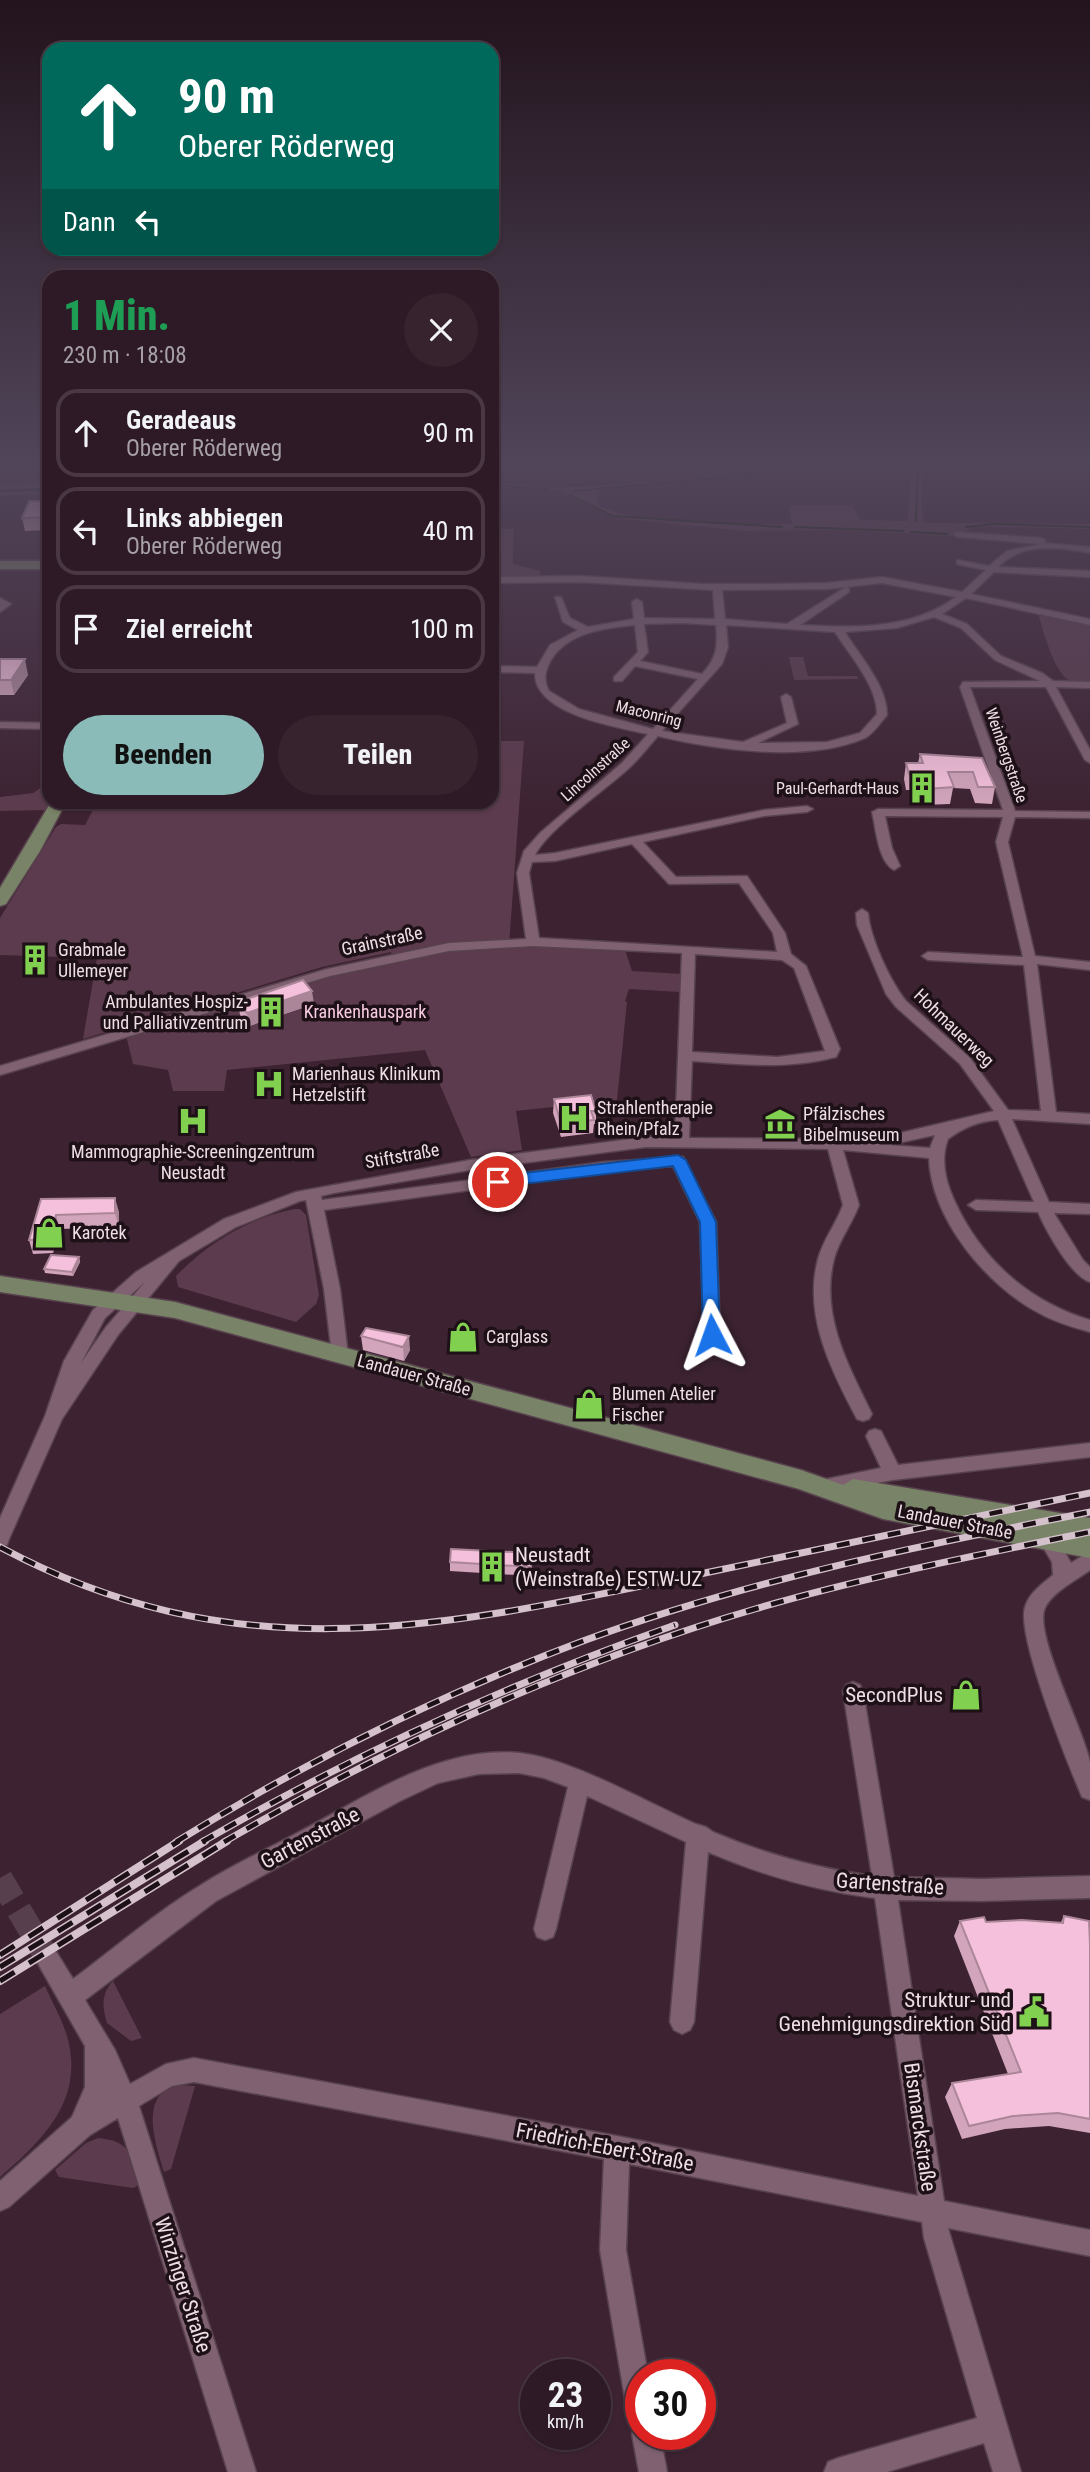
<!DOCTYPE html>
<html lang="de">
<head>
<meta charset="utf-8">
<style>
	body { margin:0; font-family:"Roboto Condensed",sans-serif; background:#36232e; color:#f1f3f6; height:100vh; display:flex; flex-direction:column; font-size:26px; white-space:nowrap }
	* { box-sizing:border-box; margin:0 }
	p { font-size:23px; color:#a7a1a7 }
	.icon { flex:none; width:38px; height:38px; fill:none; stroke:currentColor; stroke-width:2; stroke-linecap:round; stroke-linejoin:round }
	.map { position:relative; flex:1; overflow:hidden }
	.side { position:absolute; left:42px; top:270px; width:457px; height:539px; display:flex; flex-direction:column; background:#2e1a26; border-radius:21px; box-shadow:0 2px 5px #0004,0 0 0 2px #493843 }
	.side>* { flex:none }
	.banner { position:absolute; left:42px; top:42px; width:457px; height:214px; border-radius:21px; box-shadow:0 2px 5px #0004,0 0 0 2px #493843; background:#00695c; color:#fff; overflow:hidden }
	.speed { position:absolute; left:520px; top:2359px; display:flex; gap:14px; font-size:35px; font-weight:700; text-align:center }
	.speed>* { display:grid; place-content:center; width:91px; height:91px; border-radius:50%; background:#2e1a26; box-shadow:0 2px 5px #0004,0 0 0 2px #493843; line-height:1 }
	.speed small { font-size:18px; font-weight:400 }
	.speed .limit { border:10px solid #d22; background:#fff; color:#111 }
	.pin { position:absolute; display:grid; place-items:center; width:60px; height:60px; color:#fff; margin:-30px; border:4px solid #fff; border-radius:50%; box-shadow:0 2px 7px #0007 }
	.me { position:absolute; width:77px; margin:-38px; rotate:356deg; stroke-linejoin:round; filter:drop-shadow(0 0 5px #0008) }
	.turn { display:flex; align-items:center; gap:24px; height:147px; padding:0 21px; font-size:32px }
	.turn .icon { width:91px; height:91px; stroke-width:2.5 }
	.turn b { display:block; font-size:49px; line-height:60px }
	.then { display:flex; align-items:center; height:66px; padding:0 21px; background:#0003; gap:14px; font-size:26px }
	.round { display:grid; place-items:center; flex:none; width:74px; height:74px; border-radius:37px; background:#36232e }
	.head { display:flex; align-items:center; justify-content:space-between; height:119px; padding:0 21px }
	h1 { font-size:42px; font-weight:800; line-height:52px; color:#1e9e55 }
	.primary-button { display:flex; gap:14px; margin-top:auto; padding:14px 21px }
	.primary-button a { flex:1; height:80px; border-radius:42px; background:#8bbbb9; color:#111; font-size:28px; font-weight:800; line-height:80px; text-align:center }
	.primary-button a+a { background:#36232e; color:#f1f3f6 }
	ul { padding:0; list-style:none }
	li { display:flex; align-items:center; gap:21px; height:88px; margin:0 14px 10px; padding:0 7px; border:4px solid #493843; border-radius:21px }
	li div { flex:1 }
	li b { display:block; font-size:26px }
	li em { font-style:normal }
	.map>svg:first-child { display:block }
</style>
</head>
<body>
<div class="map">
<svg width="1090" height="2472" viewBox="0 0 1090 2472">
	<rect width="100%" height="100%" fill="#3d2332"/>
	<!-- green -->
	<g fill="#5b3b4d">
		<path d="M774,462h34l-80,15 -128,13 -3,8 2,8c41,20 144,19 193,18l-3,-18 63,-1 9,15 47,1 4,-59h12l-3,42 3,19 166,1v5l-118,-3 -11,9 -9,1 -114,-6 -93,1 -118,-12 -16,-3 -51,-25 -68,-4v-4c26,1 54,5 81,4 29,-1 188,-12 201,-25z"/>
		<polygon points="49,481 49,494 0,496 0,484"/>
		<polygon points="494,529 514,529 513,564 540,571 540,580 492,579 492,567 501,564"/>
		<path d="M1038,613l52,12v57c-5,0 -12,1 -17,0 -19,-5 -30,-53 -35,-69z"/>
		<polygon points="789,657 803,657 808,676 857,676 858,679 794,680"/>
		<polygon points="492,741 524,741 509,945 624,947 632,971 682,974 680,992 629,989 625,1001 627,1002 617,1100 516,1111 522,1150 471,1157 425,1050 227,1070 224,1091 173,1091 168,1070 133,1064 126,1035 328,975 393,961 391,952 322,967 83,1039 97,958 0,955 0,918 56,827 61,824 85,825 97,802 492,802"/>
		<polygon points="49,770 49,802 52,802 48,810 0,811 0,797 33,793 42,787 42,776"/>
		<path d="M294,1209h6l6,6 13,80 -3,9 -20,18 -118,-35 -2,-11c33,-34 71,-57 118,-67z"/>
		<path d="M113,1981l29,57 -11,3 -24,-18c-5,-16 -6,-29 6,-42z"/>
		<path d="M45,1986c7,16 17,33 22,50 18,63 -23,103 -67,141v-163z"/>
		<path d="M180,2085l15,1 -24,83 -7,3c-8,-28 -27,-80 16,-87z"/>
		<path d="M98,2138c34,3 32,17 43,46l-8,4 -74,-11 -4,-7 31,-27z"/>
	</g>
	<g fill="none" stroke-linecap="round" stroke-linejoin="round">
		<!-- stream -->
		<g stroke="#081e00" stroke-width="2">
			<polyline points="776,468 798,462"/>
			<polyline points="492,485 548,489"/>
			<polyline points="0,491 49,489"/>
			<polyline points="574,491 714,478 767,470"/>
			<polyline points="570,495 613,516 782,527"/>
			<polyline points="916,521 918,462"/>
			<polyline points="795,527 903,531"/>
			<polyline points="966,527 994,524 1090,527"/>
			<polyline points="911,532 948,534"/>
		</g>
		<!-- minor-tunnel -->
		<polyline stroke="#583f4d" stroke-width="25" stroke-dasharray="25 12" stroke-linecap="butt" points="0,1878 49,1961"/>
		<!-- minor casing -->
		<g stroke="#58424e" stroke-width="3">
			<g id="minor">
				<path d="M955,532l87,6 4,3 -3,2 47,4v6c-30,-6 -68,-11 -92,14l92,4v6l-96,-5 -23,22 119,25v6l-124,-27 -24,16 25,10 34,32 41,17 11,8 37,1v6l-34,-1 34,63v13l-5,-3 -39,-73h-76l45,124 75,1v6l-75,-1 -7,25 27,114 55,6v8l-53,-6 19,148 34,2v10l-78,-5 37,83 41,2v10l-36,-1 29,47 7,7v15c-19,-6 -44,-51 -52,-70l-62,-2 -8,-5 8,-5 58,2 -36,-82c-20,1 -35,8 -50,19 -8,21 -2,44 7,63 27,58 74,100 135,118v12c-18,-5 -35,-10 -51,-19 -52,-27 -108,-94 -110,-155l-86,-8 16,55c-7,19 -20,35 -25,54 -14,56 14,106 38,155l-3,5 -6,2 -6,-2c-26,-49 -54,-104 -39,-160 5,-19 18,-35 25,-54l-15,-56 -182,-2 -176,23 -136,23 -13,3 1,4 282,-38 79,-5 33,65 4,113 -2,4h-12l-2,-4 -4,-113 -27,-56 -69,6 -280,38 16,79 8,66 -2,4h-12l-2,-4 -8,-66 -18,-89 -6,1 -64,26 -57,34 -61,74 -56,84 -53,120 -2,6 -7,2v-29l45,-102 19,-55 29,-51 43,-38 88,-53 72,-27 174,-32 176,-23h29l7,-184 -149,-7 -84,5 -119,25 -330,99v-9l327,-97 122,-26 77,-4 -9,-66 7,-22 16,-18 82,-70 26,-29c-32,-7 -114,-20 -113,-61l-43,-1v-6l45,1 13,-22 28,-15 -15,-8 -8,-25h6l9,21 18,9 46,-8 -2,-17 5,-3 5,3 2,16 71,1 -2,-29 -133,-8 -88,1v-6l88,-1 122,8h68l57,-1 55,-6 80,15 24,-22 -29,-6v-4l32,6 18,-15 34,-7 -83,-7 -4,-3zM882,583l74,14c-45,33 -102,31 -156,28l49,-33v-4l-3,-1 -59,37 -62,-5 -3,-29 105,-1zM934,617l27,11 34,32 45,21 -77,1 -3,5 43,123 -125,-1 -6,3c4,16 6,50 22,58l6,-4 -8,-18 -7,-32 118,1 -7,25 27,115 -95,-5 -6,4 6,4 96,5 17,146 -33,-1 -38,-52 -64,-57c-16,-20 -36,-63 -38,-88l-6,-4 -6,4 1,12 29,69 10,13 64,57 34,47 -111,26 -2,3 4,4 -51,-5 -145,-1 3,-77c49,3 95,9 144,-4l4,-8 -34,-83 -15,-12 -6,-21 -38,-57 -71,1 -33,-35 121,-26 43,-4 6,-3 -6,-3 -43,4 -209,43 -20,2c13,-26 69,-64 93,-86 11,-10 20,-22 30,-33 58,14 151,27 207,2 8,-4 16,-16 22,-23 0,-30 -27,-58 -42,-83l52,-4zM683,623l33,2c2,21 1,33 -14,49l-62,-13 8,-9 -4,-28zM635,625l3,27 -24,25v4h8l13,-15 63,13 -45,50 -74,-20 -30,-18c-6,-12 -4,-20 2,-31 17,-28 54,-32 84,-35zM726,625l109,7c15,24 42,53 42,82l-17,19 -33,9 -69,1 40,-19 -7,-27 -5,-3 -5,3 6,26 -44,19 -81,-11 60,-67 6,-17zM632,844l37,40 70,-1 34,50 4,19 -238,-14 -10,-65 3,-11 23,-1zM695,954l87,6 12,8 31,83 -48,6 -85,-5zM935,1135l-5,13 -41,-3zM145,1282l-39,45 -25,36 24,-45z"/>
				<polygon points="0,598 11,604 0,612"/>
				<polygon points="0,722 49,723 49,729 0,728"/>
				<polygon points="875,1429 881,1431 898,1465 1090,1443 1090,1457 893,1480 823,1493 817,1491 814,1486 817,1481 881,1468 866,1436 869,1431"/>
				<path d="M1047,1531l7,2 17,30 19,-12v19c-13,10 -38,22 -45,38 -12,25 40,124 45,154 0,12 0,26 0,38l-8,-3c-13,-31 -66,-161 -57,-190 4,-14 17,-23 28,-32l-1,-13 -14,-23 2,-6z"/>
				<path d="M853,1682l7,3 3,6 31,186 88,2 108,-3v22l-108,3 -84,-1 46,301 146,29v26l-142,-28 73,244h-28l-9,-29 -97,29h-63l4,-10 10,-4 139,-40 -53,-180 -2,-16 -293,-58 -3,86 22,125h-8v44l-10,-4 -4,-10 -26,-155 4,-91 -410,-77 -22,4 -33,20 117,366h-28l-110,-354 -28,17 -81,72 -9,4v-30l72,-64 13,-30v-41l-44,-77 -4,-8 4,-8 8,-4 8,4 16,26c42,-31 83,-67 128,-94 31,-20 65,-35 98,-53 67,-35 141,-87 221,-79 52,6 126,49 176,71l10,3 7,5c52,22 103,36 159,44l-29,-185 3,-6zM519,1773l25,5 24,9 -34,142 3,8 8,3 8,-3 3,-8 31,-133 99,46 -16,180 4,8 8,4 8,-4 4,-8 14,-170c54,23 108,39 167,46l43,298 -301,-60 -423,-78 -28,6 -36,20 -15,-34 -30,-50 131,-99 184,-100 38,-18 41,-9z"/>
				<polygon points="640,2422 640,2434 660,2434 667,2472 639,2472 632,2434 636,2424"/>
			</g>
		</g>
		<!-- major casing -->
		<g stroke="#58424e" stroke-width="3">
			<g id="major">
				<rect x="0" y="561" width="49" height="8"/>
				<polygon points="51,802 66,802 40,851 6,904 0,906 0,888"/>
				<polygon points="0,1276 175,1302 801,1470 843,1485 853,1479 1090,1518 1090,1558 883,1519 799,1489 175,1318 0,1292"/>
			</g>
		</g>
		<!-- minor -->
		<use href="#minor" fill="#7f6171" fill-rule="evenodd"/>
		<!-- major -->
		<use href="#major" fill="#798367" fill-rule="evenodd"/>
		<!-- rail-far1 casing -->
		<g stroke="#d4c1cb" stroke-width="7">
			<g id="rail-far1">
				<path d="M0,1547c242,129 446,79 700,27 130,-27 260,-54 390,-81"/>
				<path d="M176,1842c129,-80 265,-148 407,-201 164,-61 336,-95 507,-129"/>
				<path d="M202,1842c151,-87 308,-159 473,-217"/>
				<path d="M224,1842c167,-97 346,-179 531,-233 110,-32 223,-54 335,-77"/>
			</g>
		</g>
		<!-- rail casing -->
		<g stroke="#d4c1cb" stroke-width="8">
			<g id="rail">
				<polyline points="0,1955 179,1841"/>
				<polyline points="0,1967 205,1841"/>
				<polyline points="0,1981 227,1841"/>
			</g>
		</g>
		<!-- rail-far1 -->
		<use href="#rail-far1" stroke="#1d1117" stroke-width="4.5" stroke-dasharray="13" stroke-linecap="butt"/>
		<!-- rail -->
		<use href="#rail" stroke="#1d1117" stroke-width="5" stroke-dasharray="17" stroke-linecap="butt"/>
	</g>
	<!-- wall -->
	<g fill="#d2a5bc">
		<polygon points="49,483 49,530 25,531 22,518 44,501"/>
		<polygon points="0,659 28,675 14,695 0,695"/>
		<polygon points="920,754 982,758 995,787 992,804 975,803 970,789 953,788 950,804 923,805 918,790 906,790 904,779 906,763 918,763"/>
		<polygon points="238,1002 314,1004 249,1026 240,1015"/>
		<polygon points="554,1099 596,1111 596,1124 594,1124 593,1133 561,1137 553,1113"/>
		<polygon points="41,1199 119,1212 119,1227 60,1229 53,1253 33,1254 29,1240"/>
		<polygon points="79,1257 80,1262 73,1276 45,1273 44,1269"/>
		<polygon points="361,1336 410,1350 404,1361 363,1350"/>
		<polygon points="532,1553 531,1576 450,1571 450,1562"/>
		<polygon points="1064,1916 1090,1945 1090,2133 1049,2126 1005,2129 962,2139 945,2097 952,2083 1008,2074 954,1936 960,1921 1061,1922"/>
	</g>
	<!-- shaded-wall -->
	<g fill="#ab8699">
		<polygon points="25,659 28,675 14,695 11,680"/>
		<polygon points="312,991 314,1004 249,1026 247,1013"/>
		<polygon points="115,1198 119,1212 119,1227 115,1213"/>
		<polygon points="56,1215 60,1229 53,1253 49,1239"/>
		<polygon points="79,1257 80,1262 73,1276 72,1272"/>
		<polygon points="409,1336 410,1350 404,1361 403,1347"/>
	</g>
	<!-- building -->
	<g fill="#f4c0db" stroke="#ab8699" stroke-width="2">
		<polygon points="47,483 49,483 49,517 22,518 29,501 44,501"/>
		<polygon points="0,659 25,659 11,680 0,680"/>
		<polygon points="920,754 982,758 995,787 978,787 973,772 948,772 954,787 926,789 921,774 909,774 906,763 923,763"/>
		<polygon points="303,980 312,991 247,1013 238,1002"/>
		<polygon points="591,1095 596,1111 591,1111 594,1120 561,1124 554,1099"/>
		<polygon points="115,1198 115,1213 56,1215 49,1239 29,1240 41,1199"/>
		<polygon points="51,1255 79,1257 72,1272 44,1269"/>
		<polygon points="366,1328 409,1336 403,1347 361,1336"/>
		<polygon points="451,1549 532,1553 531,1567 450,1562"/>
		<polygon points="1064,1916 1089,1921 1090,1945 1090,2119 1058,2113 1013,2116 969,2126 952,2083 1021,2072 960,1921 984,1917 986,1922 1022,1920 1063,1923"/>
	</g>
	<!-- sky -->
	<linearGradient id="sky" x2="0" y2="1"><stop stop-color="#22131c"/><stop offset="0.57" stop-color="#51455a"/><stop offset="1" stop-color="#51455a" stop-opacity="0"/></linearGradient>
	<rect width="1090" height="808" fill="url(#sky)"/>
	<!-- route -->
	<polygon fill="#1a73e8" stroke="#114b97" stroke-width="2" points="678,1155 686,1160 716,1222 720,1335 712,1342 703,1335 700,1222 673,1166 498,1187 490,1182 498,1176"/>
	<!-- icons -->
	<defs>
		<g id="building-bare" transform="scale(2.415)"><path d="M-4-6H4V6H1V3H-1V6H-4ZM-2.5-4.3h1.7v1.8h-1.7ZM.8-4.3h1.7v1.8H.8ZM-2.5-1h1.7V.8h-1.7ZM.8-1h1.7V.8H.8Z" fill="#82d050" stroke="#1d1117" stroke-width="2.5" paint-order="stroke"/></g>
		<g id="hospital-bare" transform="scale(2.415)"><path d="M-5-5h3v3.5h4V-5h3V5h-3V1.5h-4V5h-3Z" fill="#82d050" stroke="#1d1117" stroke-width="2.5" paint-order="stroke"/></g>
		<g id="museum-bare" transform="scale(2.415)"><path d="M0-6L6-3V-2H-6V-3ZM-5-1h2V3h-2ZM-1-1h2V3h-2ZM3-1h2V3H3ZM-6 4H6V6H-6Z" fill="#82d050" stroke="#1d1117" stroke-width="2.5" paint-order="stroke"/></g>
		<g id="shop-bare" transform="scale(2.415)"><path d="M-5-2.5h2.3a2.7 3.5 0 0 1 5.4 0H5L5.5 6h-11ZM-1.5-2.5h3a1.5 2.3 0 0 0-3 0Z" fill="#82d050" stroke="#1d1117" stroke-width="2.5" paint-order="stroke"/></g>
		<g id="civic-bare" transform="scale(2.415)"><path d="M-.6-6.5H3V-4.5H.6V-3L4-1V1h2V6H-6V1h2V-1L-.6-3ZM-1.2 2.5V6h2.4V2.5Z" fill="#82d050" stroke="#1d1117" stroke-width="2.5" paint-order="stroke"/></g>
	</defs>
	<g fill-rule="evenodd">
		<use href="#building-bare" x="922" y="788"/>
		<use href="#building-bare" x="35" y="960"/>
		<use href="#building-bare" x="271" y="1012"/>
		<use href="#hospital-bare" x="269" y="1084"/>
		<use href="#hospital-bare" x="574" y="1118"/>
		<use href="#hospital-bare" x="193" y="1121"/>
		<use href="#museum-bare" x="780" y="1124"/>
		<use href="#shop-bare" x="49" y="1233"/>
		<use href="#shop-bare" x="463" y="1337"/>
		<use href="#shop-bare" x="589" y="1404"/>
		<use href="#building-bare" x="492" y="1567"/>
		<use href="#shop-bare" x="966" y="1695"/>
		<use href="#civic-bare" x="1034" y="2012"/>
	</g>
	<g text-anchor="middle" stroke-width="7" stroke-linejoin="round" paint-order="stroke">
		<!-- far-street labels -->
		<g font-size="16" fill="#efdde6" stroke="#1d1117">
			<text transform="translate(649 713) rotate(14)" y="6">Maconring</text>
			<text transform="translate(1007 755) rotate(71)" y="6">Weinbergstraße</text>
			<text transform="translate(595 769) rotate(-42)" y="6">Lincolnstraße</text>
		</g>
		<!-- far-poi labels -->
		<g font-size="16" fill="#efdde6" stroke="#1d1117" text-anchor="end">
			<text x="899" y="794">Paul-Gerhardt-Haus</text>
		</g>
		<!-- street labels -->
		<g font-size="18" fill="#efdde6" stroke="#1d1117">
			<text transform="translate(382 941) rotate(-12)" y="6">Grainstraße</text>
			<text transform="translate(954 1028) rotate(44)" y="6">Hohmauerweg</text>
			<text transform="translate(402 1156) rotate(-10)" y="6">Stiftstraße</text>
			<text transform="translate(414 1375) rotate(15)" y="6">Landauer Straße</text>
			<text transform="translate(955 1522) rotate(11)" y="6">Landauer Straße</text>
		</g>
		<!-- poi labels -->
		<g font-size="18" fill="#efdde6" stroke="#1d1117" text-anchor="start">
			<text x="58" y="956">Grabmale<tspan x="58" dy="21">Ullemeyer</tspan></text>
			<text x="248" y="1008" text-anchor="end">Ambulantes Hospiz-<tspan x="248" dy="21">und Palliativzentrum</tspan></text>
			<text x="292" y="1080">Marienhaus Klinikum<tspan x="292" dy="21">Hetzelstift</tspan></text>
			<text x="597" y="1114">Strahlentherapie<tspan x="597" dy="21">Rhein/Pfalz</tspan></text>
			<text x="803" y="1120">Pfälzisches<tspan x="803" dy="21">Bibelmuseum</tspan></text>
			<text x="193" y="1158" text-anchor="middle">Mammographie-Screeningzentrum<tspan x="193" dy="21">Neustadt</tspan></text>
			<text x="72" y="1239">Karotek</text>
			<text x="486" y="1343">Carglass</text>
			<text x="612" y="1400">Blumen Atelier<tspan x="612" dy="21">Fischer</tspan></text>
		</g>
		<!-- park labels -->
		<g font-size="18" fill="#f8cbe2" stroke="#1d1117">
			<text x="365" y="1018">Krankenhauspark</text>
		</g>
		<!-- near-poi labels -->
		<g font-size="21" fill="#efdde6" stroke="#1d1117" text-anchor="end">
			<text x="515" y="1562" text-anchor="start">Neustadt<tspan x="515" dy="24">(Weinstraße) ESTW-UZ</tspan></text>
			<text x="943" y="1702">SecondPlus</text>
			<text x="1011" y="2007">Struktur- und<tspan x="1011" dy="24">Genehmigungsdirektion Süd</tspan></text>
		</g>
		<!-- near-street labels -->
		<g font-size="21" fill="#efdde6" stroke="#1d1117">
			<text transform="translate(310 1838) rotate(-28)" y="7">Gartenstraße</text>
			<text transform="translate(890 1884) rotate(4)" y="7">Gartenstraße</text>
			<text transform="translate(920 2127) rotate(82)" y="7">Bismarckstraße</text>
			<text transform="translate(605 2147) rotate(11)" y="7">Friedrich-Ebert-Straße</text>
			<text transform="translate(183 2285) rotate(72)" y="7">Winzinger Straße</text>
		</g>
	</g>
</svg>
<div class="speed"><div>23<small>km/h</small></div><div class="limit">30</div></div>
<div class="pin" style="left:498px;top:1182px;background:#d93025"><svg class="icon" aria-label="arrive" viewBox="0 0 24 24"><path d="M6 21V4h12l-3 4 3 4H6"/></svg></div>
<svg class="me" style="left:712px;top:1335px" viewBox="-20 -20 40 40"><path d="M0-17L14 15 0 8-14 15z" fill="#1a73e8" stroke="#fff" stroke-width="4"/></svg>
<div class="banner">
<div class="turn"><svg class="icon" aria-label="ahead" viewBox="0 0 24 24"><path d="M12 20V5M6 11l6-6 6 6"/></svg><div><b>90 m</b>Oberer Röderweg</div></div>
<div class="then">Dann<svg class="icon" aria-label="left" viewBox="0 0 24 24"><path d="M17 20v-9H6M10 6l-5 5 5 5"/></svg></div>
</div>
<section class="side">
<div class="head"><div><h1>1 Min.</h1><p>230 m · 18:08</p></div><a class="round"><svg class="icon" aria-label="close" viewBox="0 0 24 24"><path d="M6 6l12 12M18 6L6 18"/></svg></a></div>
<ul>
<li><svg class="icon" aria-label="ahead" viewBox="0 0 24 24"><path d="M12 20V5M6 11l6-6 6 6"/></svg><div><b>Geradeaus</b><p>Oberer Röderweg</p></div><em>90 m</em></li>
<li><svg class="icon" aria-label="left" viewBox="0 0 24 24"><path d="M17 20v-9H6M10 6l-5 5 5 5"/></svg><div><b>Links abbiegen</b><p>Oberer Röderweg</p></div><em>40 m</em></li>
<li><svg class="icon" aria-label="arrive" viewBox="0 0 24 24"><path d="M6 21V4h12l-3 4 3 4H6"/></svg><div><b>Ziel erreicht</b></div><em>100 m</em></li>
</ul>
<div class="primary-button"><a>Beenden</a><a>Teilen</a></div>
</section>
</div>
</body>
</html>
